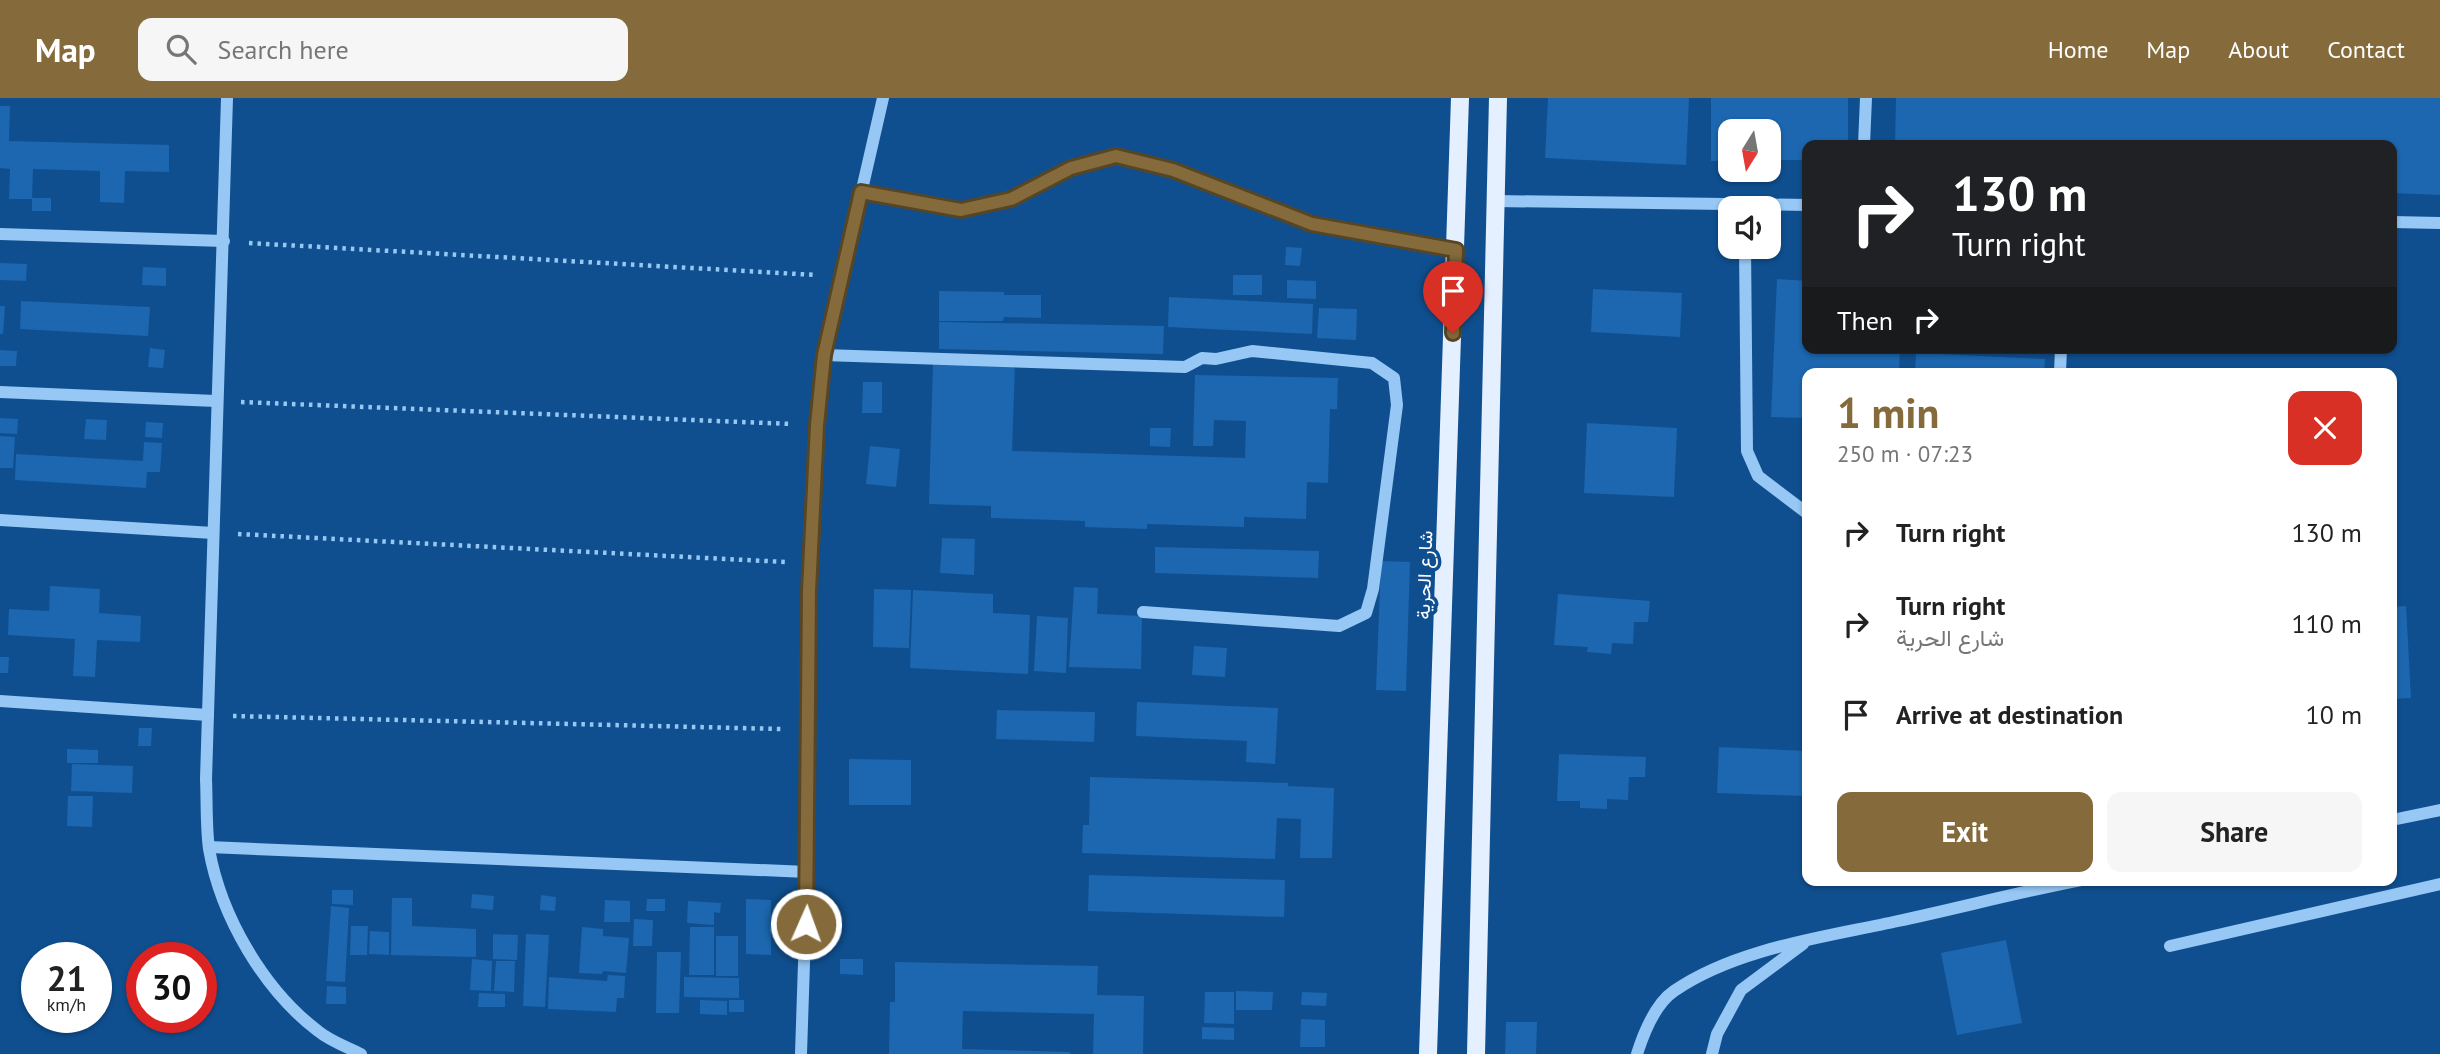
<!DOCTYPE html>
<html lang="en">
<head>
<meta charset="utf-8">
<style>
	body { margin:0; font-family:"PT Sans",Vazirmatn,sans-serif; background:#f6f6f6; color:#222; height:100vh; display:flex; flex-direction:column; font-size:26px; white-space:nowrap }
	* { box-sizing:border-box; margin:0 }
	p { font-size:23px; color:#767676 }
	.icon { flex:none; width:38px; height:38px; fill:none; stroke:currentColor; stroke-width:2; stroke-linecap:round; stroke-linejoin:round }
	.map { position:relative; flex:1; overflow:hidden }
	.details { position:absolute; left:1802px; top:270px; width:595px; height:518px; display:flex; flex-direction:column; background:#fff; border-radius:14px; box-shadow:0 2px 5px #0004 }
	.details>* { flex:none }
	.hud { position:absolute; left:1802px; top:42px; width:595px; height:214px; border-radius:14px; box-shadow:0 2px 5px #0004; background:#202124; color:#fff; overflow:hidden }
	.needle { width:46px; rotate:191deg }
	.tools { position:absolute; left:1718px; top:21px; display:grid; gap:14px }
	.tools a { display:grid; place-items:center; width:63px; height:63px; border-radius:14px; background:#fff; box-shadow:0 2px 5px #0004; font-size:35px }
	.speed { position:absolute; left:21px; top:844px; display:flex; gap:14px; font-size:35px; font-weight:700; text-align:center }
	.speed>* { display:grid; place-content:center; width:91px; height:91px; border-radius:50%; background:#fff; box-shadow:0 2px 5px #0004; line-height:1 }
	.speed small { font-size:18px; font-weight:400 }
	.speed .limit { border:10px solid #d22; background:#fff; color:#111 }
	.pin { position:absolute; display:grid; place-items:center; width:60px; height:60px; color:#fff; margin:-72px -30px; border-radius:50% 50% 50% 0; rotate:-45deg; box-shadow:0 0 7px #0007 }
	.pin .icon { rotate:45deg }
	.me { position:absolute; width:77px; margin:-38px; rotate:2deg; stroke-linejoin:round; filter:drop-shadow(0 0 5px #0008) }
	.turn { display:flex; align-items:center; gap:24px; height:147px; padding:0 35px; font-size:32px }
	.turn .icon { width:91px; height:91px; stroke-width:2.5 }
	.turn b { display:block; font-size:49px; line-height:60px }
	.then { display:flex; align-items:center; height:66px; padding:0 35px; background:#0003; gap:14px; font-size:26px }
	.round { display:grid; place-items:center; flex:none; width:74px; height:74px; border-radius:14px; background:#f6f6f6 }
	.summary { display:flex; align-items:center; justify-content:space-between; height:119px; padding:0 35px }
	h1 { font-size:42px; font-weight:600; line-height:52px; color:#856b3b }
	.action { display:flex; gap:14px; margin-top:auto; padding:14px 35px }
	.action a { flex:1; height:80px; border-radius:14px; background:#856b3b; color:#fff; font-size:28px; font-weight:600; line-height:80px; text-align:center }
	.action a+a { background:#f6f6f6; color:#222 }
	ul { padding:0; list-style:none }
	li { display:flex; align-items:center; gap:21px; height:91px; padding:0 35px }
	li div { flex:1 }
	li b { display:block; font-size:26px }
	li em { font-style:normal }
	header { display:flex; align-items:center; gap:42px; box-sizing:border-box; height:98px; padding:0 35px; background:#856b3b; color:#fff }
	header strong { font-size:33px }
	nav { display:flex; gap:38px; margin-inline-start:auto; font-size:24px }
	.search { width:490px; height:63px; background:#f6f6f6; display:flex; align-items:center; gap:18px; box-sizing:border-box; padding:0 24px; border-radius:14px; color:#767676; font-size:26px }
	.map>svg:first-child { display:block }
</style>
</head>
<body>
<header>
<strong>Map</strong>
<div class="search"><svg class="icon" aria-label="search" viewBox="0 0 24 24"><circle cx="10" cy="10" r="6"/><path d="M15 15l6 6"/></svg>Search here</div>
<nav><a>Home</a><a>Map</a><a>About</a><a>Contact</a></nav>
</header>
<div class="map">
<svg width="2440" height="956" viewBox="0 0 2440 956">
	<rect width="100%" height="100%" fill="#0f4f8f"/>
	<!-- building -->
	<g fill="#1c67af">
		<polygon points="1548,0 1689,0 1686,67 1545,60"/>
		<polygon points="1711,0 1848,0 1848,47 1808,47 1808,62 1769,62 1769,33 1731,33 1731,63 1711,63"/>
		<polygon points="1896,0 2440,0 2440,97 2392,95 2392,47 1895,47"/>
		<polygon points="0,8 10,8 9,43 169,47 169,74 125,73 124,105 100,104 100,73 33,71 32,101 9,101 10,71 0,70"/>
		<rect x="32" y="100" width="19" height="13"/>
		<polygon points="1286,149 1302,150 1300,168 1285,167"/>
		<polygon points="0,165 27,166 26,183 0,182"/>
		<polygon points="143,169 166,170 166,188 142,187"/>
		<rect x="1233" y="177" width="29" height="20"/>
		<polygon points="1777,181 1808,183 1808,250 1900,250 1899,275 1808,275 1808,320 1771,319"/>
		<polygon points="1287,182 1316,183 1316,201 1287,200"/>
		<polygon points="1593,191 1682,195 1680,239 1591,234"/>
		<polygon points="939,193 1004,194 1004,197 1041,197 1041,220 1004,219 1003,223 939,223"/>
		<polygon points="1169,199 1313,206 1312,236 1168,229"/>
		<polygon points="21,203 150,209 148,238 20,231"/>
		<polygon points="0,208 5,208 3,236 0,236"/>
		<polygon points="1319,210 1357,211 1356,242 1317,240"/>
		<polygon points="939,224 1164,228 1163,256 939,251"/>
		<polygon points="150,250 165,252 163,270 148,269"/>
		<polygon points="0,252 17,253 16,268 0,268"/>
		<polygon points="1916,255 2045,261 2044,275 1915,275"/>
		<polygon points="933,265 1015,267 1012,353 1245,360 1246,323 1214,322 1213,348 1193,348 1195,277 1338,280 1337,311 1330,311 1328,385 1307,384 1306,421 1244,419 1244,429 1147,426 1147,431 1085,429 1085,423 991,420 991,408 929,406"/>
		<polygon points="863,284 882,284 882,315 862,315"/>
		<polygon points="0,320 18,321 17,336 0,335"/>
		<polygon points="86,321 107,322 106,342 84,341"/>
		<polygon points="146,324 163,325 162,340 145,339"/>
		<polygon points="1587,325 1677,330 1674,399 1584,395"/>
		<polygon points="1150,330 1171,330 1170,349 1150,348"/>
		<polygon points="0,338 15,339 13,370 0,370"/>
		<polygon points="144,344 162,345 160,374 147,374 146,390 15,382 16,356 143,363"/>
		<polygon points="870,348 900,351 896,389 866,386"/>
		<polygon points="942,440 975,441 974,477 940,475"/>
		<polygon points="1155,449 1319,453 1318,480 1155,475"/>
		<polygon points="1381,463 1410,464 1406,593 1376,592"/>
		<polygon points="50,488 100,491 99,515 141,518 140,544 97,542 95,579 73,578 75,541 8,537 9,511 49,513"/>
		<polygon points="1074,489 1098,490 1097,516 1142,518 1141,571 1069,569"/>
		<polygon points="874,491 911,492 909,550 873,549"/>
		<polygon points="913,492 993,496 993,515 1030,517 1028,576 910,570"/>
		<polygon points="1558,496 1650,503 1648,524 1634,524 1633,546 1612,545 1611,556 1587,554 1588,549 1554,547"/>
		<polygon points="2406,508 2411,600 2392,601 2392,509"/>
		<polygon points="1037,518 1068,520 1066,575 1034,573"/>
		<polygon points="1194,548 1227,550 1225,579 1192,577"/>
		<polygon points="0,559 9,559 8,575 0,575"/>
		<polygon points="1137,604 1278,610 1275,666 1246,664 1247,643 1136,638"/>
		<polygon points="997,612 1095,614 1094,644 996,641"/>
		<polygon points="139,630 152,630 151,648 138,648"/>
		<polygon points="1719,649 1807,653 1805,698 1717,695"/>
		<polygon points="67,651 98,652 98,665 67,665"/>
		<polygon points="1559,656 1646,659 1645,679 1629,679 1628,702 1607,701 1607,711 1580,710 1580,703 1557,703"/>
		<polygon points="849,661 911,662 911,707 849,707"/>
		<polygon points="72,666 133,668 132,695 71,693"/>
		<polygon points="1090,679 1288,685 1288,688 1334,690 1332,760 1300,760 1301,721 1277,720 1275,761 1082,755 1083,727 1089,727"/>
		<polygon points="68,698 93,698 92,729 67,728"/>
		<polygon points="1089,777 1285,782 1284,819 1088,813"/>
		<polygon points="332,792 353,792 353,807 332,806"/>
		<polygon points="472,796 494,798 493,812 471,810"/>
		<polygon points="541,797 556,799 555,813 540,812"/>
		<polygon points="392,800 412,800 412,828 476,831 476,859 391,857"/>
		<polygon points="647,801 665,801 665,813 646,813"/>
		<polygon points="746,801 771,802 771,857 746,856"/>
		<polygon points="605,802 630,803 630,824 604,824"/>
		<polygon points="688,803 721,805 720,815 714,814 714,827 687,825"/>
		<polygon points="331,808 349,810 345,884 326,883"/>
		<polygon points="634,821 653,822 652,848 633,848"/>
		<polygon points="351,828 368,828 367,857 350,857"/>
		<polygon points="582,829 603,831 603,838 629,840 626,875 603,873 602,876 579,875"/>
		<polygon points="690,829 714,829 714,877 689,877"/>
		<polygon points="370,833 389,834 389,857 369,856"/>
		<polygon points="493,836 518,837 517,862 493,861"/>
		<polygon points="526,836 549,837 545,909 523,908"/>
		<rect x="716" y="838" width="22" height="40"/>
		<polygon points="2006,842 2022,925 1957,937 1941,855"/>
		<polygon points="657,854 681,854 679,915 656,915"/>
		<polygon points="472,861 492,863 491,893 470,892"/>
		<polygon points="840,861 863,861 863,877 840,876"/>
		<polygon points="496,863 515,863 514,894 494,893"/>
		<polygon points="895,864 1098,868 1097,897 1144,898 1143,956 1093,956 1094,916 963,913 962,951 1070,954 1070,956 889,956 890,904 895,904"/>
		<polygon points="608,877 625,878 624,900 617,900 616,914 548,911 549,879 607,883"/>
		<polygon points="684,879 739,880 739,900 684,899"/>
		<polygon points="327,888 346,889 346,906 326,906"/>
		<polygon points="1236,893 1273,894 1272,912 1236,912"/>
		<polygon points="1205,894 1234,894 1234,926 1204,925"/>
		<polygon points="1302,894 1327,895 1326,908 1301,907"/>
		<polygon points="479,895 505,896 505,909 478,909"/>
		<polygon points="700,902 727,903 727,917 700,916"/>
		<rect x="729" y="902" width="15" height="12"/>
		<polygon points="1301,921 1325,922 1325,949 1300,949"/>
		<polygon points="1506,924 1537,924 1536,956 1505,956"/>
		<polygon points="1202,929 1234,930 1234,942 1202,941"/>
	</g>
	<g fill="none" stroke-linecap="round" stroke-linejoin="round">
		<!-- path -->
		<g stroke="#97c7f4" stroke-width="4.5" stroke-dasharray="3.5 5" stroke-linecap="butt">
			<polyline points="249,145 816,177"/>
			<polyline points="241,304 792,326"/>
			<polyline points="238,436 785,464"/>
			<polyline points="233,618 781,631"/>
		</g>
		<!-- minor -->
		<g stroke="#97c7f4" stroke-width="12">
			<path d="M227,0l-21,681c1,23 0,48 3,70 12,68 55,141 109,182 12,10 29,16 43,23"/>
			<polyline points="1864,47 1866,0"/>
			<polyline points="861,94 961,112 1011,101 1071,70 1117,58 1173,72 1312,126 1456,152"/>
			<polyline points="1495,103 1808,107"/>
			<polyline points="2392,124 2440,125"/>
			<polyline points="0,136 224,143"/>
			<polyline points="1745,149 1747,353 1758,378 1808,416"/>
			<polyline points="824,257 1185,269 1202,260 1216,261 1252,253 1372,265 1394,280 1397,307 1373,491 1366,515 1339,528 1143,514"/>
			<polyline points="2060,275 2061,250"/>
			<polyline points="0,294 216,303"/>
			<polyline points="0,422 213,435"/>
			<polyline points="0,603 208,617"/>
			<polyline points="2392,722 2440,712"/>
			<polyline points="209,749 807,774"/>
			<polyline points="2170,848 2440,786"/>
			<polyline points="801,956 807,774 806,632 810,465 817,327 824,257 883,0"/>
			<path d="M1637,956c7,-22 18,-50 37,-63 62,-43 152,-54 224,-70 61,-13 121,-29 183,-41"/>
			<polyline points="1712,956 1717,936 1741,892 1803,846"/>
		</g>
		<!-- major -->
		<g stroke="#e4f0ff" stroke-width="18">
			<polyline points="1428,956 1460,0"/>
			<polyline points="1476,956 1498,0"/>
		</g>
	</g>
	<g fill="none" stroke-linecap="round" stroke-linejoin="round">
		<!-- route casing -->
		<g stroke="#564626" stroke-width="18">
			<polyline id="route" points="806,826 809,493 817,327 824,257 861,94 961,112 1011,101 1071,70 1116,58 1173,72 1312,126 1456,152 1453,235"/>
		</g>
		<!-- route -->
		<use href="#route" stroke="#856b3b" stroke-width="12"/>
	</g>
	<g text-anchor="middle" stroke-width="7" stroke-linejoin="round" paint-order="stroke">
		<!-- street labels -->
		<g font-size="19" fill="#fff" stroke="#0f4f8f">
			<text transform="translate(1424 477) rotate(-88)" y="7">شارع الحرية</text>
		</g>
	</g>
</svg>
<div class="tools">
<a><svg class="needle" viewBox="-14 -14 28 28"><path d="M0-13l5 13h-10z" fill="#e53935"/><path d="M0 13l5-13h-10z" fill="#767676"/></svg></a>
<a><svg class="icon" aria-label="sound" viewBox="0 0 24 24"><path d="M4 9h4l5-4v14l-5-4H4zM17 9q2 3 0 6"/></svg></a>
</div>
<div class="speed"><div>21<small>km/h</small></div><div class="limit">30</div></div>
<div class="pin" style="left:1453px;top:235px;background:#d93025"><svg class="icon" aria-label="arrive" viewBox="0 0 24 24"><path d="M6 21V4h12l-3 4 3 4H6"/></svg></div>
<svg class="me" style="left:806px;top:826px" viewBox="-20 -20 40 40"><circle r="17" fill="#856b3b" stroke="#fff" stroke-width="3"/><path d="M0-11L8 9 0 5-8 9z" fill="#fff"/></svg>
<div class="hud">
<div class="turn"><svg class="icon" aria-label="right" viewBox="0 0 24 24"><path d="M7 20v-9h11M14 6l5 5-5 5"/></svg><div><b>130 m</b>Turn right</div></div>
<div class="then">Then<svg class="icon" aria-label="right" viewBox="0 0 24 24"><path d="M7 20v-9h11M14 6l5 5-5 5"/></svg></div>
</div>
<section class="details">
<div class="summary"><div><h1>1 min</h1><p>250 m · 07:23</p></div><a class="round" style="background:#d93025;color:#fff"><svg class="icon" aria-label="close" viewBox="0 0 24 24"><path d="M6 6l12 12M18 6L6 18"/></svg></a></div>
<ul>
<li><svg class="icon" aria-label="right" viewBox="0 0 24 24"><path d="M7 20v-9h11M14 6l5 5-5 5"/></svg><div><b>Turn right</b></div><em>130 m</em></li>
<li><svg class="icon" aria-label="right" viewBox="0 0 24 24"><path d="M7 20v-9h11M14 6l5 5-5 5"/></svg><div><b>Turn right</b><p>شارع الحرية</p></div><em>110 m</em></li>
<li><svg class="icon" aria-label="arrive" viewBox="0 0 24 24"><path d="M6 21V4h12l-3 4 3 4H6"/></svg><div><b>Arrive at destination</b></div><em>10 m</em></li>
</ul>
<div class="action"><a>Exit</a><a>Share</a></div>
</section>
</div>
</body>
</html>
